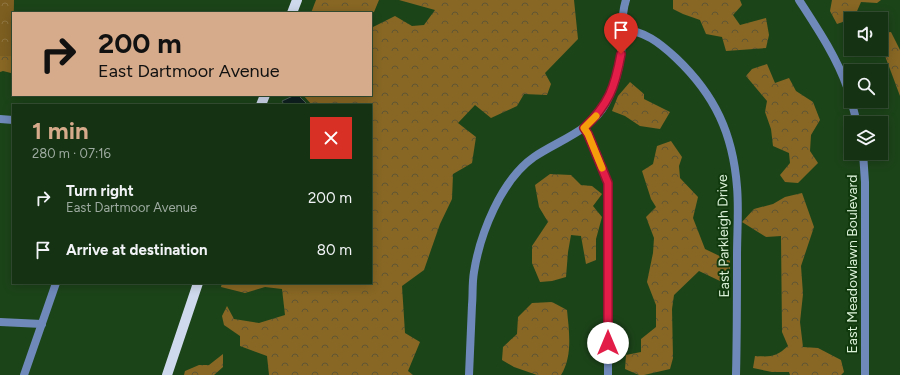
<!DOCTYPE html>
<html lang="en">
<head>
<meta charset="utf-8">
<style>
	body { margin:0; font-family:Figtree,sans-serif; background:#1e3b1c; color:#f1f3f6; height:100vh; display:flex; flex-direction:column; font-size:15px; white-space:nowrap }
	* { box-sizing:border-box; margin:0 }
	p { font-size:13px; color:#9daaa0 }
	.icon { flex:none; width:22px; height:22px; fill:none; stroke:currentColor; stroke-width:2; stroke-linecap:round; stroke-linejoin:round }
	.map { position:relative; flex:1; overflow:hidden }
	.drawer { position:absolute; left:12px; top:104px; width:360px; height:180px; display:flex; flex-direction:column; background:#153313; border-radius:0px; box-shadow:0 2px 10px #0003,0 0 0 1px #344e33 }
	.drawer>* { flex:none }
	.top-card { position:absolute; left:12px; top:12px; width:360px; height:84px; border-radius:0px; box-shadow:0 2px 10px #0003,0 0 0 1px #344e33; background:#d6ab8b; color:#111; overflow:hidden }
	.fabs { position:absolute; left:844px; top:12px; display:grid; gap:8px }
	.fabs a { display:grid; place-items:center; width:44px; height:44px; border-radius:0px; background:#153313; box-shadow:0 2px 10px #0003,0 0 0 1px #344e33; font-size:20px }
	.pin { position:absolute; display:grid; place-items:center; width:34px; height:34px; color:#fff; margin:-41px -17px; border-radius:50% 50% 50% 0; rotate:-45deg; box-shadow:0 0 4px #0007 }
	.pin .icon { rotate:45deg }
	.me { position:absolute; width:44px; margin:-22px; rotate:0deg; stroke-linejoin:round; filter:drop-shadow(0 0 3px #0008) }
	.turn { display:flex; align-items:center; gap:14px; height:84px; padding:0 20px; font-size:18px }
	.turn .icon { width:52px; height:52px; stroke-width:2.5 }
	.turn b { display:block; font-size:28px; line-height:34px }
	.round { display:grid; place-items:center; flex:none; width:42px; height:42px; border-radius:0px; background:#1e3b1c }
	.overview { display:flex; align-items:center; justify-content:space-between; height:68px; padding:0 20px }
	h1 { font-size:24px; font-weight:700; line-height:30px; color:#d6ab8b }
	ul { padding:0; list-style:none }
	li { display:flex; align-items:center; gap:12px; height:52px; padding:0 20px }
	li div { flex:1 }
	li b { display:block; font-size:15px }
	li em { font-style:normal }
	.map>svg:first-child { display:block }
</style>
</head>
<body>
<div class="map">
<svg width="900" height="375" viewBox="0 0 900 375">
	<defs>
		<pattern id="forest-crowns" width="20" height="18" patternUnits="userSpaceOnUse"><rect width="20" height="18" fill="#886724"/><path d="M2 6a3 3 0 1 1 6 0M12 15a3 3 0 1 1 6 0" fill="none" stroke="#615633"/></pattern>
		<pattern id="park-crowns" width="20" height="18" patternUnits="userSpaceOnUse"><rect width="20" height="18" fill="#7c5e20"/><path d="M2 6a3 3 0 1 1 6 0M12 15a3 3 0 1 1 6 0" fill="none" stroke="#8e7540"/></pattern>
	</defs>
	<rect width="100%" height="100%" fill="#1c4419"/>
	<!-- forest -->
	<g fill="url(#forest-crowns)">
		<polygon points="316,0 379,0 374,12 369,13 311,13"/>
		<polygon points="399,0 574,0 578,39 545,73 551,84 547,95 524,94 517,106 491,118 475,105 458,123 476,137 472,163 453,174 452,199 440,224 424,270 402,286 405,333 420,342 408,371 413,375 269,375 267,356 240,346 240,336 224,325 222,316 227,306 234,319 259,323 285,315 282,289 265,287 245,293 221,287 222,283 371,283 371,105 312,105 303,95 371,95 371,28 395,16 412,26 424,25 435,10"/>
		<polygon points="673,0 740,0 742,5 733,15 740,25 766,18 769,35 766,48 726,51 722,37 706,34 700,20 683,14 673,9"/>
		<polygon points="832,0 881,0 877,3 861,2 854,18 837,24 830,11"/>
		<polygon points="891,32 900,50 900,96 881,45 881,33"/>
		<polygon points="13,52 13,76 11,73 3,71 0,72 0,56"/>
		<polygon points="767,64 775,83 789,78 796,91 813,102 820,120 811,135 810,151 818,163 798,183 785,182 780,175 790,163 789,153 773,146 771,129 765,112 767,101 746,76 752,69"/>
		<polygon points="630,82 644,94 644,99 670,112 660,129 640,126 625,116 612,111 618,96"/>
		<polygon points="671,141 682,157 679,166 680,178 698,197 693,218 705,249 730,261 730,272 720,281 699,271 674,295 672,309 673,358 670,369 644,375 639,375 625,369 626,355 641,352 641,339 656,327 656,305 647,282 653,253 654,238 646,217 656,207 651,199 642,171 653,164 657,146"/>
		<polygon points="550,174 571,175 581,185 592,186 602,194 593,206 602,217 596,239 596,260 586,264 581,236 571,235 568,252 566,277 552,281 540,282 532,263 532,246 548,222 539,207 535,185"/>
		<path d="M802,193l12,34 -13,39 2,28 -3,28 3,25 15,1 23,12 3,12 -3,3h-51l-1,-3h-17l-19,-4 2,-12c16,1 21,1 33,-10l-6,-14 -1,-96 -15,1 -24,-15 12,-13 19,-5 12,-7z"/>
		<path d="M552,302l15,8c2,21 6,46 -6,65h-24l-23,-8 -12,-7 1,-13 14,-13 1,-17 14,-14z"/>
		<polygon points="223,354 223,367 214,375 184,375 185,371 199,365 209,365"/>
	</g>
	<!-- park -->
	<polygon fill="url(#park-crowns)" points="0,0 14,0 13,56 0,56"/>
	<!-- water -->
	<polygon fill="#0f2122" stroke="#4c5f58" points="295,95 298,95 308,105 284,105 282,101"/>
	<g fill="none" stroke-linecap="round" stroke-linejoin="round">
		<!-- minor -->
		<g stroke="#6f89ba" stroke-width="8">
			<path d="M799,0c18,28 37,56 48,87 4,12 7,24 10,36"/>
			<path d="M621,30c22,-1 40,14 55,28 39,37 57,76 61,129 2,22 0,46 0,69 0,40 0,79 -1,119"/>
			<polyline points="0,119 13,120"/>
			<polyline points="584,128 588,134 608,183 608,375"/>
			<polyline points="863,153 865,182 865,375"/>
			<polyline points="0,322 42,324"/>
			<polyline points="24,375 56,283"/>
			<path d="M469,375c1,-23 2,-46 3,-70 1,-10 0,-22 2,-33 6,-38 27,-92 60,-115 25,-17 57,-26 72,-54 8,-15 13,-32 15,-49 2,-18 -1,-37 5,-54"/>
		</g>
		<!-- primary -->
		<g stroke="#ced9ed" stroke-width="10">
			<polyline points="292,13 297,0"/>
			<polyline points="261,105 265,95"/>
			<polyline points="167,375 198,283"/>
		</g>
	</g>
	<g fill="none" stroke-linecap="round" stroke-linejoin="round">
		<!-- route casing -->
		<g stroke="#92132f" stroke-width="10">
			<path id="route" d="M608,343v-160l-20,-49 -4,-6c25,-24 31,-41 37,-74"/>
		</g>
		<!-- route -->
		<use href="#route" stroke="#e11d48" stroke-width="7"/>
		<!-- slow -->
		<polyline stroke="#f59e0b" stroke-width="7" points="596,116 584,128 588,134 602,168"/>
	</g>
	<g text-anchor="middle" stroke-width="4" stroke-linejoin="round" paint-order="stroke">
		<!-- street labels -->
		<g font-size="14" fill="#daf0d7" stroke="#11390e">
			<text transform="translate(723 236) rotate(-91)" y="5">East Parkleigh Drive</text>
			<text transform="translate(852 264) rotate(-90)" y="5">East Meadowlawn Boulevard</text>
		</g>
	</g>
</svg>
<div class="fabs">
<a><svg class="icon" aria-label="sound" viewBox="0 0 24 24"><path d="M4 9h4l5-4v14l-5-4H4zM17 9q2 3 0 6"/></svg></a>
<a><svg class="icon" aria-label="search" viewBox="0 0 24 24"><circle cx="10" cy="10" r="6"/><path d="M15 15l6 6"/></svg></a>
<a><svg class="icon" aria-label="layers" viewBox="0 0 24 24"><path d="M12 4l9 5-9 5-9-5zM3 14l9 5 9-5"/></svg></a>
</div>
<div class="pin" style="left:621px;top:54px;background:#d93025"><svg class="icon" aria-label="arrive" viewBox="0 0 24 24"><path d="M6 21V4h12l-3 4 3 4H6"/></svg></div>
<svg class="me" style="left:608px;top:343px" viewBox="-20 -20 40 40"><circle r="19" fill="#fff"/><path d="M0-13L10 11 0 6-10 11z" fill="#e11d48"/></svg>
<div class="top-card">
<div class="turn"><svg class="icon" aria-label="right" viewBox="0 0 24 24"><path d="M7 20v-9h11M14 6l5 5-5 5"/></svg><div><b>200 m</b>East Dartmoor Avenue</div></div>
</div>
<section class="drawer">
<div class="overview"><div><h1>1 min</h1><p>280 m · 07:16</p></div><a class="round" style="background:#d93025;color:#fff"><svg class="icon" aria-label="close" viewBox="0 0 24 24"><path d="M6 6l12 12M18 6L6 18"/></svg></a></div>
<ul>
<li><svg class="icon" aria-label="right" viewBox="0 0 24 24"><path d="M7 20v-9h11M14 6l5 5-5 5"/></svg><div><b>Turn right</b><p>East Dartmoor Avenue</p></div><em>200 m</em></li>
<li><svg class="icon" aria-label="arrive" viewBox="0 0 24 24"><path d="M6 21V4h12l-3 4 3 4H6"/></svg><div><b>Arrive at destination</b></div><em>80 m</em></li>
</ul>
</section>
</div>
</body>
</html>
